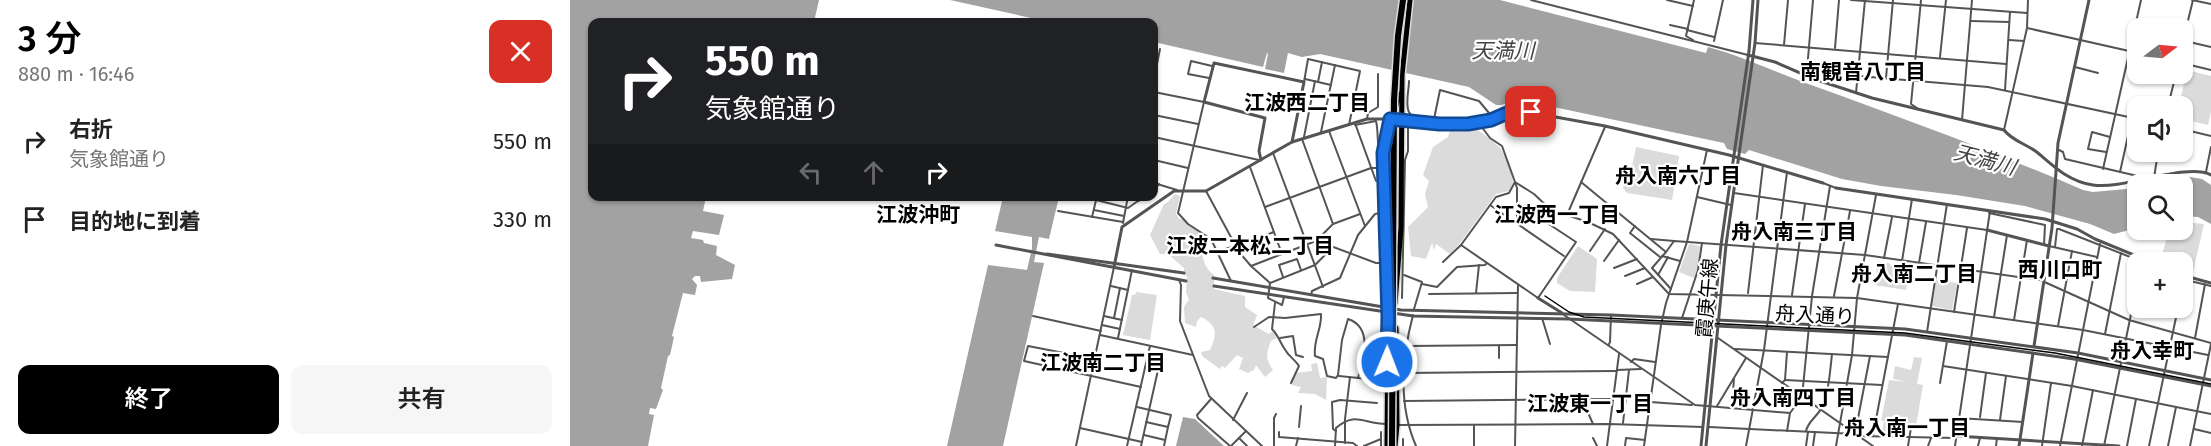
<!DOCTYPE html>
<html lang="ja">
<head>
<meta charset="utf-8">
<style>
	body { margin:0; font-family:"Fira Sans","Noto Sans JP",sans-serif; background:#f6f6f6; color:#222; height:100vh; display:flex; flex-direction:column; font-size:22px; white-space:nowrap }
	* { box-sizing:border-box; margin:0 }
	p { font-size:20px; color:#767676 }
	.icon { flex:none; width:33px; height:33px; fill:none; stroke:currentColor; stroke-width:2; stroke-linecap:round; stroke-linejoin:round }
	.map { position:relative; flex:1; overflow:hidden }
	.details { display:flex; flex-direction:column; background:#fff; width:570px }
	.details>* { flex:none }
	.top-card { position:absolute; left:18px; top:18px; width:570px; height:183px; border-radius:12px; box-shadow:0 2px 4px #0004; background:#202124; color:#fff; overflow:hidden }
	.needle { width:39px; rotate:74deg }
	.fabs { position:absolute; left:1557px; top:18px; display:grid; gap:12px }
	.fabs a { display:grid; place-items:center; width:66px; height:66px; border-radius:12px; background:#fff; box-shadow:0 2px 4px #0004; font-size:30px }
	.pin { position:absolute; display:grid; place-items:center; width:51px; height:51px; color:#fff; margin:-26px; border-radius:12px; box-shadow:0 3px 9px #0006 }
	.me { position:absolute; width:66px; margin:-33px; rotate:1deg; stroke-linejoin:round; filter:drop-shadow(0 0 4px #0008) }
	.turn { display:flex; align-items:center; gap:21px; height:126px; padding:0 18px; font-size:27px }
	.turn .icon { width:78px; height:78px; stroke-width:2.5 }
	.turn b { display:block; font-size:42px; line-height:51px }
	.lanes { display:flex; align-items:center; height:57px; padding:0 18px; background:#0003; justify-content:center; gap:30px; direction:ltr }
	.lanes .off { opacity:.35 }
	.round { display:grid; place-items:center; flex:none; width:63px; height:63px; border-radius:12px; background:#f6f6f6 }
	.overview { display:flex; align-items:center; justify-content:space-between; height:102px; padding:0 18px }
	h1 { font-size:36px; font-weight:600; line-height:45px; color:#000 }
	.primary-button { display:flex; gap:12px; margin-top:auto; padding:12px 18px }
	.primary-button a { flex:1; height:69px; border-radius:12px; background:#000; color:#fff; font-size:24px; font-weight:600; line-height:69px; text-align:center }
	.primary-button a+a { background:#f6f6f6; color:#222 }
	ul { padding:0; list-style:none }
	li { display:flex; align-items:center; gap:18px; height:78px; padding:0 18px }
	li div { flex:1 }
	li b { display:block; font-size:22px }
	li em { font-style:normal }
	main { display:flex; flex:1; min-height:0 }
	.map>svg:first-child { display:block }
</style>
</head>
<body>
<main>
<section class="details">
<div class="overview"><div><h1>3 分</h1><p>880 m · 16:46</p></div><a class="round" style="background:#d93025;color:#fff"><svg class="icon" aria-label="close" viewBox="0 0 24 24"><path d="M6 6l12 12M18 6L6 18"/></svg></a></div>
<ul>
<li><svg class="icon" aria-label="right" viewBox="0 0 24 24"><path d="M7 20v-9h11M14 6l5 5-5 5"/></svg><div><b>右折</b><p>気象館通り</p></div><em>550 m</em></li>
<li><svg class="icon" aria-label="arrive" viewBox="0 0 24 24"><path d="M6 21V4h12l-3 4 3 4H6"/></svg><div><b>目的地に到着</b></div><em>330 m</em></li>
</ul>
<div class="primary-button"><a>終了</a><a>共有</a></div>
</section>
<div class="map">
<svg width="1641" height="446" viewBox="0 0 1641 446">
	<rect width="100%" height="100%" fill="#fff"/>
	<!-- green -->
	<g fill="#dbdbdb">
		<polygon points="1617,70 1641,76 1641,111 1638,125 1613,119 1612,106 1609,106"/>
		<path d="M902,127c10,5 19,12 27,20 6,6 14,27 14,36 0,4 -2,5 -4,8l-13,3 -35,48 -11,12 -14,-10 -6,19 4,-13 -2,-7 -6,16 -15,-3 -3,-29 20,-20 -3,-13 4,-13 -6,-6 10,-28 15,-10 2,-7h8z"/>
		<polygon points="1066,147 1109,156 1102,200 1057,193 1053,188 1055,177 1060,177"/>
		<path d="M605,194l5,2 -4,17 3,6h3l25,18c-10,9 -4,31 7,38v14l31,7v11l12,8 -4,10 16,9 4,-3 4,4 -1,3 -5,3c-5,13 -6,17 2,29l-8,7 -9,-12 -2,5 -6,3 -9,-4 4,-11 -6,-3 -12,13 -3,-2 -2,3 -18,-13 -1,-4 9,-2c7,-15 8,-25 -9,-33l-4,4 -1,6 -11,-4 -1,-16 5,-8 -3,-6 1,-17 -3,-1v-7l-16,-14h-8l-10,-19 14,-31 4,-2z"/>
		<polygon points="1613,222 1634,224 1622,276 1613,273 1612,262 1590,262 1599,230 1612,230"/>
		<polygon points="1119,244 1130,246 1128,268 1124,278 1109,272"/>
		<polygon points="1008,246 1027,259 1025,292 1000,291 987,283 987,278"/>
		<polygon points="1308,263 1319,263 1321,266 1339,268 1336,290 1304,285"/>
		<polygon points="1366,280 1387,283 1382,310 1362,306"/>
		<polygon points="566,292 587,295 580,340 553,335 562,295 565,295"/>
		<polygon points="1344,357 1352,358 1347,384 1353,385 1346,426 1330,424 1328,434 1312,433 1314,421 1311,421 1319,380 1337,382 1323,379 1325,366 1341,370"/>
		<polygon points="747,363 750,378 757,377 756,400 745,394 728,393 731,387 721,385 726,373 742,371 741,364"/>
	</g>
	<!-- water -->
	<g fill="#a2a2a2">
		<polygon points="0,0 249,0 244,22 22,22 22,196 136,197 133,211 154,215 149,235 123,231 121,238 133,240 134,243 147,246 146,255 165,265 162,279 131,282 130,276 125,276 122,279 127,285 125,295 113,293 102,336 104,337 100,355 98,356 91,388 93,390 86,409 80,408 79,414 84,415 78,446 0,446"/>
		<path d="M380,0h550l206,53 2,-6c37,10 69,26 106,39 91,33 181,66 269,104l10,2 44,-4v40l-23,6 -24,-10 -65,-18 -69,-11 -75,-9 -39,-7 -93,-29 -4,4 -18,-5 -3,-6 -204,-43 -19,5h-5l-27,-18 -149,-33 -18,3 -14,-4 -4,20 -19,-4 3,-15 -1,-1 -4,14 -109,-25v-20h-114v-2z"/>
		<polygon points="1620,177 1632,179 1641,185 1641,224 1628,217 1613,216 1612,184 1585,184"/>
		<polygon points="433,197 489,197 479,239 469,237 464,262 474,263 433,446 377,446 418,265 457,270 462,248 462,237 425,231"/>
		<polygon points="613,417 625,419 654,446 606,446"/>
	</g>
	<g fill="none" stroke-linecap="round" stroke-linejoin="round">
		<!-- tertiary-tunnel -->
		<g stroke="#d9d9d9" stroke-width="3" stroke-dasharray="3 1.5" stroke-linecap="butt">
			<polyline points="614,273 643,278"/>
			<polyline points="616,281 644,286"/>
		</g>
		<!-- trunk casing -->
		<g stroke="#dbdbdb" stroke-width="8">
			<g id="trunk">
				<polyline points="825,303 831,228 832,75 840,0"/>
				<polyline points="817,446 818,317 813,154 815,137 830,94"/>
				<polyline points="825,446 827,425 826,328"/>
			</g>
		</g>
		<!-- minor -->
		<g stroke="#545454" stroke-width="2">
			<polyline points="961,0 1178,55"/>
			<polyline points="1097,0 1123,6"/>
			<polyline points="1281,0 1457,13"/>
			<polyline points="1622,0 1641,4"/>
			<polyline points="1401,21 1439,22"/>
			<polyline points="1100,25 1118,29"/>
			<polyline points="1457,28 1568,53"/>
			<polyline points="1117,30 1144,37"/>
			<polyline points="1123,40 1116,36 1124,0"/>
			<polyline points="1439,40 1454,41"/>
			<polyline points="1144,41 1153,0"/>
			<polyline points="1615,41 1641,47"/>
			<polyline points="1185,43 1436,64"/>
			<polyline points="1214,45 1218,0"/>
			<polyline points="1612,45 1623,0"/>
			<polyline points="1265,48 1269,0"/>
			<polyline points="1370,57 1376,0"/>
			<polyline points="1612,63 1641,70"/>
			<polyline points="1505,67 1528,73"/>
			<polyline points="1237,70 1243,0"/>
			<polyline points="1288,76 1418,87 1568,119"/>
			<polyline points="639,78 618,74 621,61 642,66"/>
			<polyline points="1316,78 1323,0"/>
			<polyline points="584,79 590,49"/>
			<polyline points="735,79 761,85"/>
			<polyline points="734,82 738,59 790,71 779,125"/>
			<polyline points="748,82 752,62"/>
			<polyline points="1435,90 1440,12"/>
			<polyline points="584,92 634,102 608,213 618,224 641,239 661,281"/>
			<polyline points="1286,93 1295,0"/>
			<polyline points="1598,106 1606,74"/>
			<polyline points="1350,110 1341,104 1351,0"/>
			<polyline points="584,115 628,124"/>
			<polyline points="797,119 798,113 808,107 808,74"/>
			<polyline points="1392,120 1402,0"/>
			<polyline points="863,124 870,90 909,101 924,119"/>
			<path d="M785,125l21,-4c3,12 0,24 5,36v140"/>
			<polyline points="786,126 806,181"/>
			<polyline points="1612,129 1641,136"/>
			<polyline points="1434,130 1457,28 1458,0"/>
			<polyline points="759,131 795,226"/>
			<polyline points="751,132 765,65"/>
			<polyline points="584,137 689,160"/>
			<polyline points="734,137 745,81"/>
			<polyline points="732,139 763,224"/>
			<polyline points="1489,150 1493,152 1495,159 1576,178"/>
			<polyline points="1536,152 1518,149 1522,132 1540,137"/>
			<polyline points="703,153 753,287"/>
			<polyline points="584,160 618,168"/>
			<polyline points="680,167 712,254"/>
			<polyline points="1533,169 1571,0"/>
			<polyline points="1550,172 1562,118"/>
			<polyline points="1636,172 1641,147"/>
			<polyline points="1584,178 1588,152"/>
			<polyline points="945,182 964,194 981,210 1018,222 1043,234 1099,294 1287,298 1513,330 1638,355"/>
			<polyline points="945,182 947,188 947,223"/>
			<polyline points="1011,182 1096,252 1082,268 1101,289"/>
			<polyline points="584,183 607,190"/>
			<polyline points="1253,183 1266,188"/>
			<polyline points="584,190 589,184"/>
			<polyline points="636,191 669,252 681,266 700,283 698,298 712,305 714,297"/>
			<polyline points="1164,193 1417,230"/>
			<polyline points="553,196 569,201"/>
			<polyline points="1127,197 1161,205"/>
			<polyline points="526,200 558,208 575,196"/>
			<polyline points="920,205 994,256"/>
			<polyline points="695,207 801,168 811,168"/>
			<polyline points="524,210 554,216"/>
			<polyline points="488,211 553,222"/>
			<polyline points="1419,213 1475,225 1474,245"/>
			<polyline points="997,215 1035,127"/>
			<polyline points="522,217 527,196"/>
			<polyline points="553,223 558,196"/>
			<polyline points="1065,226 1060,233 1090,257"/>
			<polyline points="734,236 806,263 811,263"/>
			<polyline points="1081,239 1104,241"/>
			<polyline points="891,245 968,298 1006,242 947,203"/>
			<polyline points="1479,246 1527,257"/>
			<polyline points="1485,247 1487,229 1489,229 1573,262"/>
			<polyline points="1020,251 1035,229"/>
			<polyline points="647,252 704,232"/>
			<polyline points="1096,252 1104,241 1295,255 1470,280 1559,320 1641,343"/>
			<polyline points="1092,256 1110,261"/>
			<polyline points="1314,258 1322,217"/>
			<polyline points="1034,261 1049,240"/>
			<polyline points="1332,261 1342,199"/>
			<polyline points="873,262 891,245 926,197 939,193 945,182 932,146 920,138 908,122"/>
			<polyline points="1349,263 1356,222"/>
			<polyline points="681,266 746,241 763,224 790,214"/>
			<polyline points="1044,268 1067,259"/>
			<polyline points="834,275 852,282 844,309"/>
			<polyline points="1088,275 1098,257"/>
			<polyline points="1055,276 1075,268"/>
			<polyline points="713,277 709,265 727,259 731,270"/>
			<polyline points="1612,279 1641,286"/>
			<polyline points="609,280 611,285 610,321 639,396 692,446"/>
			<polyline points="700,283 745,265 762,248"/>
			<polyline points="852,284 867,287 887,267 915,265 917,263"/>
			<polyline points="1067,284 1083,277"/>
			<polyline points="541,286 558,290"/>
			<polyline points="1612,287 1614,279"/>
			<polyline points="906,293 909,265"/>
			<polyline points="1178,293 1193,165"/>
			<polyline points="859,294 947,293"/>
			<polyline points="741,295 742,291 770,278 788,235 805,214 810,213"/>
			<polyline points="1222,295 1235,204"/>
			<polyline points="1264,296 1280,211"/>
			<path d="M832,298l3,-138 3,-9v-26h6c1,-8 -1,-7 -5,-13 -4,-7 0,-23 0,-31"/>
			<path d="M705,303l-3,26c7,7 8,14 14,22 3,5 9,9 13,15l-8,17"/>
			<polyline points="1576,308 1607,315"/>
			<polyline points="1384,312 1397,228"/>
			<path d="M843,315c-11,42 -15,90 3,131"/>
			<polyline points="994,315 1125,405 1220,413"/>
			<polyline points="463,316 531,331"/>
			<polyline points="534,316 552,320"/>
			<polyline points="1424,317 1437,235"/>
			<polyline points="544,318 550,288"/>
			<polyline points="972,318 980,344"/>
			<polyline points="1112,318 1128,270 1132,243"/>
			<polyline points="1444,320 1457,240"/>
			<polyline points="532,325 550,329"/>
			<polyline points="1488,326 1502,251"/>
			<path d="M684,327l15,-10 16,1 36,-4c1,15 -8,26 -6,42l8,3 4,17 9,2 2,-3 4,-35 6,-21c25,8 16,40 10,59"/>
			<polyline points="1357,332 1377,204"/>
			<polyline points="1535,334 1551,253"/>
			<polyline points="530,335 623,355"/>
			<polyline points="548,338 562,270"/>
			<polyline points="710,338 723,336 726,355 733,357"/>
			<polyline points="1148,338 1303,446"/>
			<polyline points="1625,338 1635,284"/>
			<polyline points="827,341 832,347 837,348"/>
			<polyline points="1039,344 1040,342 1041,315"/>
			<polyline points="837,346 947,345"/>
			<polyline points="1165,349 1318,357"/>
			<polyline points="929,358 929,346"/>
			<polyline points="525,359 458,346 454,361 571,387"/>
			<polyline points="1061,362 1064,359 1085,362"/>
			<polyline points="1373,366 1502,386 1641,414"/>
			<polyline points="1047,370 1071,369"/>
			<polyline points="834,373 1046,371"/>
			<polyline points="769,376 808,380"/>
			<polyline points="1215,380 1312,385"/>
			<polyline points="1212,383 1215,380 1217,352"/>
			<polyline points="1370,383 1377,341"/>
			<polyline points="641,399 627,415 628,418 660,446"/>
			<polyline points="1012,399 1023,424"/>
			<polyline points="834,401 1042,399"/>
			<polyline points="1080,402 1122,405"/>
			<polyline points="1147,406 1176,358"/>
			<polyline points="567,407 601,415 598,427 576,422"/>
			<polyline points="1162,407 1164,378"/>
			<polyline points="1410,417 1416,373"/>
			<polyline points="1388,418 1453,422"/>
			<polyline points="663,420 677,393"/>
			<polyline points="1430,420 1436,376"/>
			<polyline points="1053,423 1059,370"/>
			<polyline points="828,425 1039,424 1133,427"/>
			<polyline points="729,427 731,406"/>
			<polyline points="1139,427 1285,434 1300,356"/>
			<polyline points="510,428 572,442"/>
			<polyline points="1624,429 1641,433"/>
			<polyline points="766,431 763,429 762,402 770,400 807,403"/>
			<polyline points="1217,431 1220,413 1232,397 1242,296 1260,186"/>
			<path d="M1236,431c2,-10 12,-15 16,-24 7,-17 8,-35 10,-53"/>
			<polyline points="709,432 709,437 783,443 787,446"/>
			<polyline points="574,435 595,440"/>
			<polyline points="1303,435 1328,304"/>
			<polyline points="1288,436 1386,438"/>
			<polyline points="669,438 677,446"/>
			<polyline points="1023,438 1027,446"/>
			<polyline points="775,443 775,419 780,377"/>
			<polyline points="506,446 544,267"/>
			<polyline points="557,446 580,346"/>
			<polyline points="571,446 588,370 575,367"/>
			<polyline points="594,446 598,427"/>
			<polyline points="661,446 676,431"/>
			<polyline points="704,446 704,418 706,414"/>
			<polyline points="726,446 728,438"/>
			<path d="M765,446l1,-18c19,-17 28,-4 50,-4"/>
			<polyline points="794,446 811,439"/>
			<polyline points="811,446 811,432"/>
			<polyline points="833,446 833,439"/>
			<polyline points="904,446 904,426"/>
			<polyline points="945,446 948,285"/>
			<polyline points="1037,446 1049,354"/>
			<polyline points="1055,446 1056,438 1075,440"/>
			<polyline points="1074,446 1091,325 1096,303 1117,242 1137,150"/>
			<polyline points="1176,446 1194,350 1217,172"/>
			<polyline points="1236,446 1238,432"/>
			<polyline points="1243,446 1245,432"/>
			<polyline points="1266,446 1282,355 1287,298 1306,195"/>
			<polyline points="1338,446 1341,428"/>
			<polyline points="1358,446 1361,438"/>
			<polyline points="1385,446 1420,211"/>
			<polyline points="1408,446 1410,438"/>
			<polyline points="1426,446 1427,438"/>
			<polyline points="1472,446 1481,383"/>
			<polyline points="1490,446 1530,244"/>
			<polyline points="1512,446 1523,390"/>
			<polyline points="1534,446 1568,280"/>
			<polyline points="1557,446 1566,399"/>
			<polyline points="1579,446 1608,308"/>
			<polyline points="1598,446 1606,407"/>
			<polyline points="1620,446 1641,344"/>
		</g>
		<!-- tertiary -->
		<g stroke="#545454" stroke-width="3">
			<path d="M1178,55l27,7 39,17 58,19 132,32c8,11 23,14 34,23 16,14 32,29 55,32 31,5 94,-23 118,-10"/>
			<polyline points="832,120 869,124 898,124 921,121 947,110 1035,126 1159,155 1253,183"/>
			<polyline points="691,160 689,151 695,118 634,102 644,63 734,82 722,142"/>
			<polyline points="1266,188 1475,219 1507,229 1525,239 1581,262"/>
			<polyline points="1417,230 1479,246"/>
			<polyline points="426,245 616,281"/>
			<polyline points="477,254 614,273"/>
			<polyline points="544,267 552,227 604,191 636,191 722,142 797,119 822,119"/>
			<polyline points="1612,275 1641,283"/>
			<polyline points="643,278 831,310 1041,315 1335,329 1508,353 1641,380"/>
			<polyline points="644,286 843,316 999,319 1335,335 1504,359 1641,386"/>
			<polyline points="968,298 992,313"/>
			<polyline points="1464,346 1482,228 1488,143 1519,0"/>
			<polyline points="1386,436 1549,446"/>
			<polyline points="1131,446 1151,245 1179,51 1183,0"/>
			<polyline points="1136,446 1156,245 1185,43 1188,0"/>
			<polyline points="1449,446 1463,353"/>
		</g>
		<!-- trunk -->
		<use href="#trunk" stroke="#000" stroke-width="5"/>
		<!-- tram -->
		<polyline stroke="#000" stroke-width="1.5" points="975,296 999,312 1014,317 1335,333 1485,353 1641,384"/>
		<!-- motorway-bridge casing -->
		<g stroke="#dbdbdb" stroke-width="9" stroke-linecap="butt">
			<polyline id="motorway-bridge" points="822,446 824,100 828,36 833,0"/>
		</g>
		<!-- motorway-bridge -->
		<use href="#motorway-bridge" stroke="#000" stroke-width="6"/>
	</g>
	<g fill="none" stroke-linecap="round" stroke-linejoin="round">
		<!-- route casing -->
		<g stroke="#114b97" stroke-width="15">
			<polyline id="route" points="817,362 818,316 813,153 820,119 869,124 898,124 921,120 944,110 961,112"/>
		</g>
		<!-- route -->
		<use href="#route" stroke="#1a73e8" stroke-width="10"/>
	</g>
	<g text-anchor="middle" stroke-width="4.5" stroke-linejoin="round" paint-order="stroke">
		<!-- street labels -->
		<g font-size="20" fill="#000" stroke="#fff">
			<text transform="translate(1137 298) rotate(-85)" y="7">霞庚午線</text>
			<text transform="translate(1245 315) rotate(3)" y="7">舟入通り</text>
		</g>
		<!-- water labels -->
		<g font-size="21" font-style="italic" fill="#434343" stroke="#fff">
			<text x="933" y="58">天満川</text>
			<text transform="translate(1415 160) rotate(15)" y="7">天満川</text>
		</g>
		<!-- neighbourhood labels -->
		<g font-size="21" font-weight="bold" fill="#000" stroke="#fff">
			<text x="1293" y="79">南観音八丁目</text>
			<text x="737" y="110">江波西二丁目</text>
			<text x="1108" y="183">舟入南六丁目</text>
			<text x="348" y="222">江波沖町</text>
			<text x="987" y="222">江波西一丁目</text>
			<text x="1224" y="239">舟入南三丁目</text>
			<text x="680" y="253">江波二本松二丁目</text>
			<text x="1490" y="277">西川口町</text>
			<text x="1344" y="281">舟入南二丁目</text>
			<text x="1582" y="358">舟入幸町</text>
			<text x="533" y="370">江波南二丁目</text>
			<text x="1223" y="405">舟入南四丁目</text>
			<text x="1020" y="411">江波東一丁目</text>
			<text x="1337" y="435">舟入南一丁目</text>
		</g>
	</g>
</svg>
<div class="fabs">
<a><svg class="needle" viewBox="-14 -14 28 28"><path d="M0-13l5 13h-10z" fill="#e53935"/><path d="M0 13l5-13h-10z" fill="#767676"/></svg></a>
<a><svg class="icon" aria-label="sound" viewBox="0 0 24 24"><path d="M4 9h4l5-4v14l-5-4H4zM17 9q2 3 0 6"/></svg></a>
<a><svg class="icon" aria-label="search" viewBox="0 0 24 24"><circle cx="10" cy="10" r="6"/><path d="M15 15l6 6"/></svg></a>
<a>+</a>
</div>
<div class="pin" style="left:961px;top:112px;background:#d93025"><svg class="icon" aria-label="arrive" viewBox="0 0 24 24"><path d="M6 21V4h12l-3 4 3 4H6"/></svg></div>
<svg class="me" style="left:817px;top:362px" viewBox="-20 -20 40 40"><circle r="17" fill="#1a73e8" stroke="#fff" stroke-width="3"/><path d="M0-11L8 9 0 5-8 9z" fill="#fff"/></svg>
<div class="top-card">
<div class="turn"><svg class="icon" aria-label="right" viewBox="0 0 24 24"><path d="M7 20v-9h11M14 6l5 5-5 5"/></svg><div><b>550 m</b>気象館通り</div></div>
<div class="lanes"><svg class="icon off" aria-label="left" viewBox="0 0 24 24"><path d="M17 20v-9H6M10 6l-5 5 5 5"/></svg><svg class="icon off" aria-label="ahead" viewBox="0 0 24 24"><path d="M12 20V5M6 11l6-6 6 6"/></svg><svg class="icon" aria-label="right" viewBox="0 0 24 24"><path d="M7 20v-9h11M14 6l5 5-5 5"/></svg></div>
</div>
</div>
</main>
</body>
</html>
